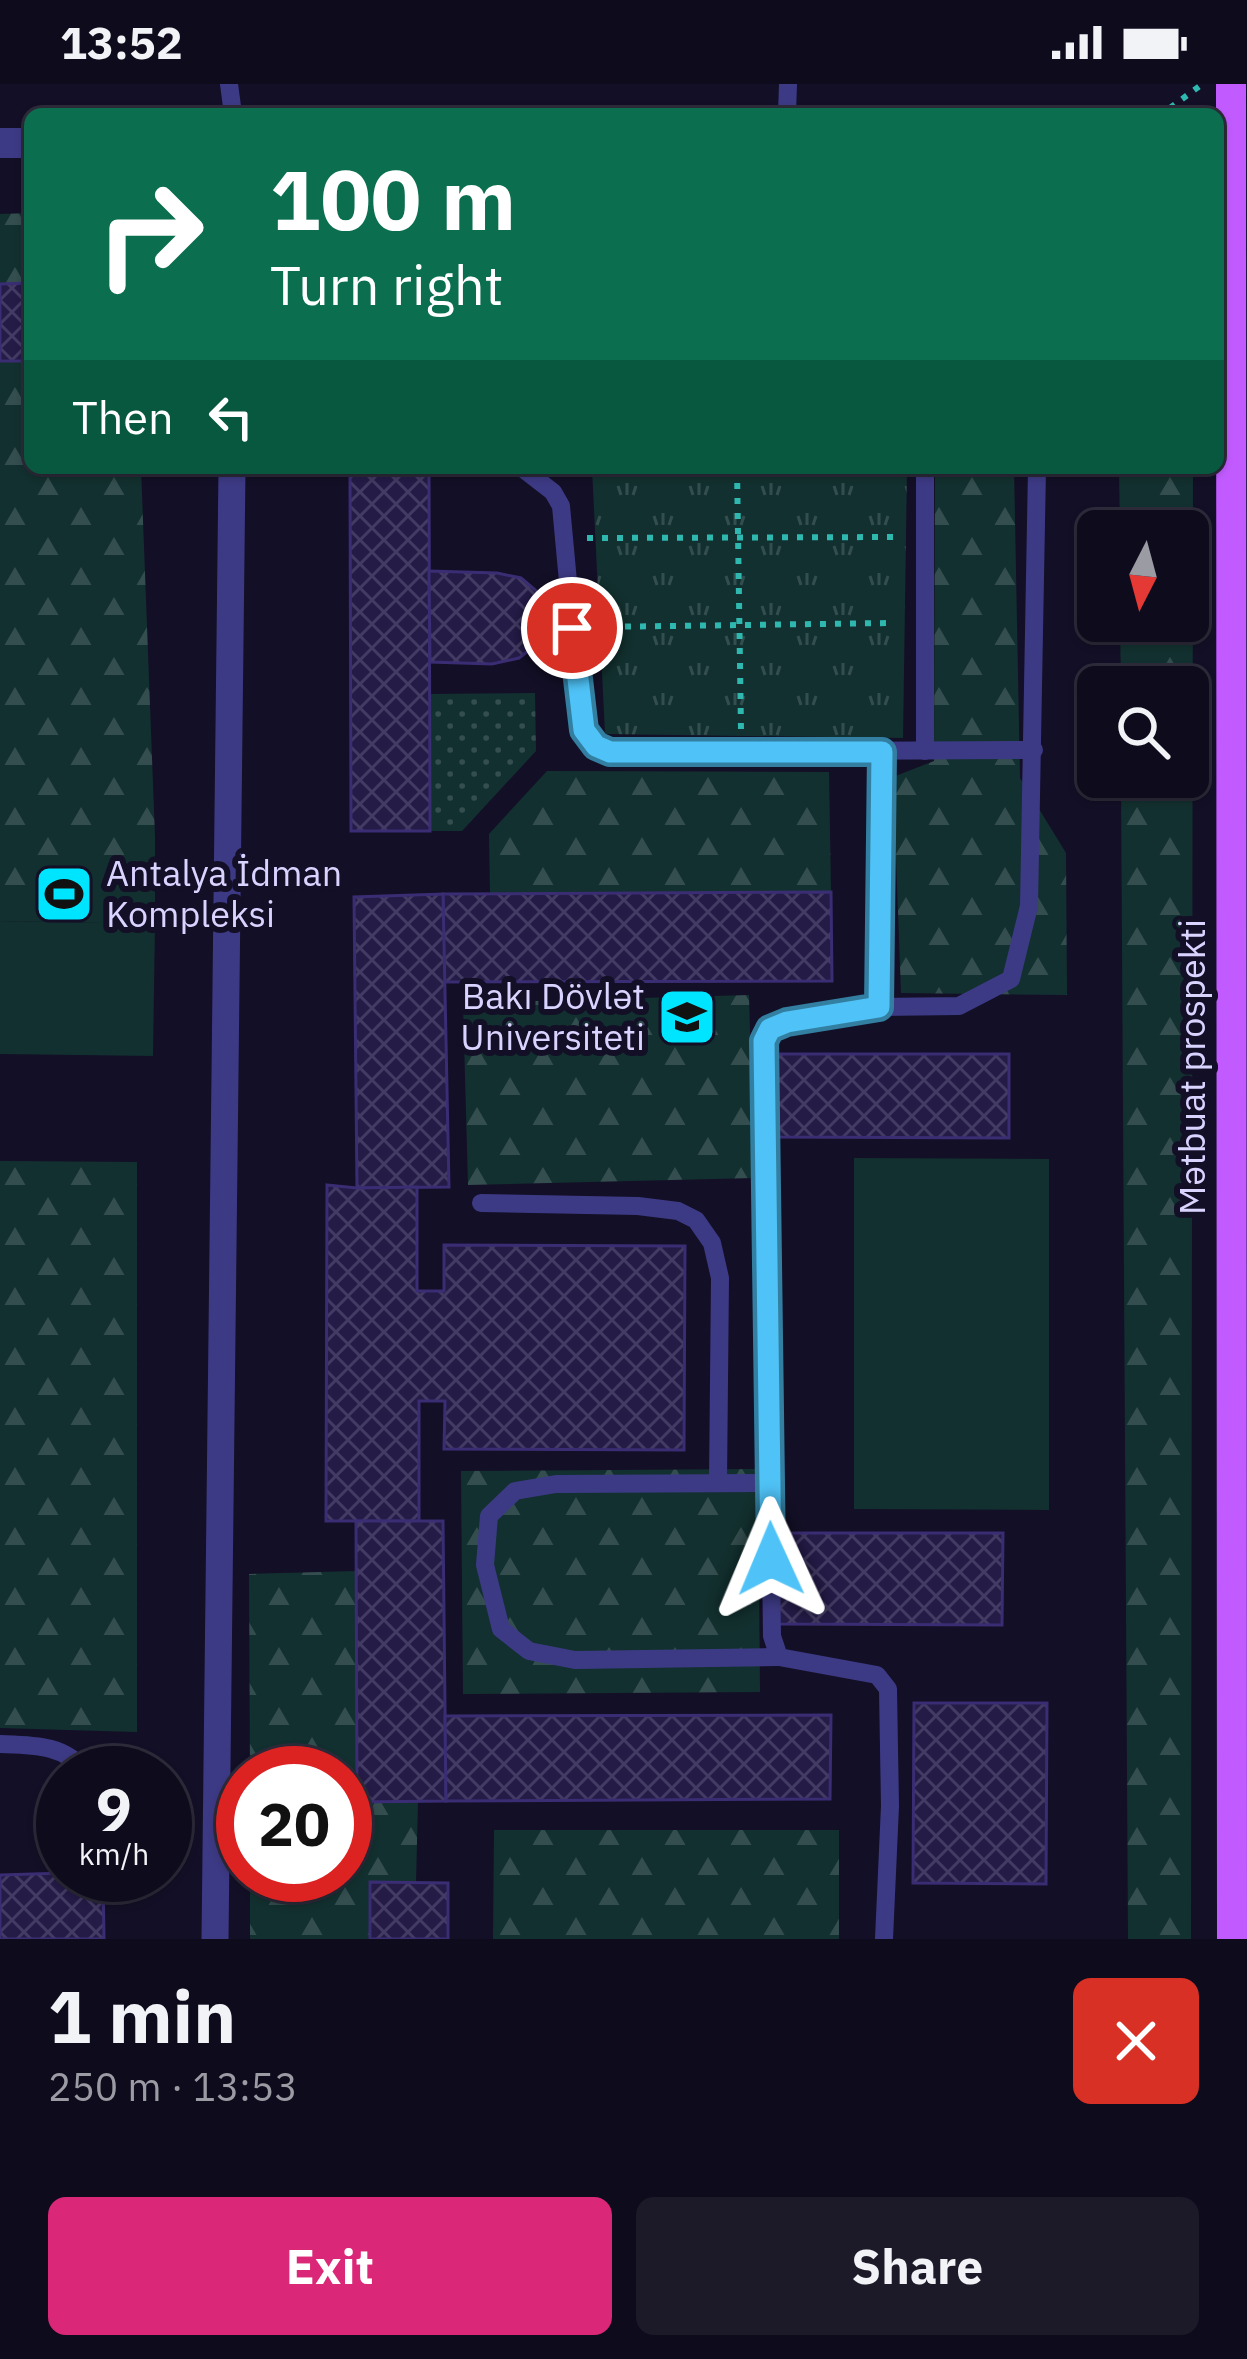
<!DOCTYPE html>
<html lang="en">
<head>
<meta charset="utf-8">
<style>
	body { margin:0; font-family:"IBM Plex Sans",sans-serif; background:#1c1929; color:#f1f3f6; height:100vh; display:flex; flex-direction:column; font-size:45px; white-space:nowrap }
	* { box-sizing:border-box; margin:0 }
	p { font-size:39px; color:#9b9ba3 }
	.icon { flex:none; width:66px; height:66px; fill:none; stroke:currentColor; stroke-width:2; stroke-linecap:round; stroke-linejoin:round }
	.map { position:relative; height:1855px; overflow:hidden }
	.drawer { display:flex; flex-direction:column; background:#0e0b1c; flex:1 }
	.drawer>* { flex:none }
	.guide { position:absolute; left:24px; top:24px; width:1200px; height:366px; border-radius:18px; box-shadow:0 3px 9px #0004,0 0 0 3px #2e2b3b; background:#0b6e4f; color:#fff; overflow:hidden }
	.needle { width:78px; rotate:186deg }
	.fabs { position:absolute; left:1077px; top:426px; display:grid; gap:24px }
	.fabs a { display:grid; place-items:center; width:132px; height:132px; border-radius:18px; background:#0e0b1c; box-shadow:0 3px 9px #0004,0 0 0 3px #2e2b3b; font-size:60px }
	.speed { position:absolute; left:36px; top:1662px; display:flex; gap:24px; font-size:60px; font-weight:700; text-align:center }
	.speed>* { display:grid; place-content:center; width:156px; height:156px; border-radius:50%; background:#0e0b1c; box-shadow:0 3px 9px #0004,0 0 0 3px #2e2b3b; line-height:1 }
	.speed small { font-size:30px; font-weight:400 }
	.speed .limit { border:18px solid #d22; background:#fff; color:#111 }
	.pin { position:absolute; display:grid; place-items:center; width:102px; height:102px; color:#fff; margin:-51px; border:6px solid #fff; border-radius:50%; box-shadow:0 3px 12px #0007 }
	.me { position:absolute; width:132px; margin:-66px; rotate:359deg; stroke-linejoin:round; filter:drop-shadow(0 0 9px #0008) }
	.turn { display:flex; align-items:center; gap:42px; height:252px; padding:0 48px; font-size:54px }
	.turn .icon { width:156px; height:156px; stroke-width:2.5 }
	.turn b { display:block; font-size:84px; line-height:102px }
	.then { display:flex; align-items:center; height:114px; padding:0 48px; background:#0003; gap:24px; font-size:45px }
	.round { display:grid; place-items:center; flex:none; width:126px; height:126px; border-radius:18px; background:#1c1929 }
	.summary { display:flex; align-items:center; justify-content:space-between; height:204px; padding:0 48px }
	h1 { font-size:72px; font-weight:800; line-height:90px }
	.button { display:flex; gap:24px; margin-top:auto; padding:24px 48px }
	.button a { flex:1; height:138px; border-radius:18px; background:#db2777; color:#fff; font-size:48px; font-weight:800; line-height:138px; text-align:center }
	.button a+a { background:#1c1929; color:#f1f3f6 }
	.status { display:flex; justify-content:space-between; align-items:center; height:84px; padding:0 60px; background:#0e0b1c; direction:ltr }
	.status svg { height:33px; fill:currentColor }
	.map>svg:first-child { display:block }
</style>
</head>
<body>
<div class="status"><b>13:52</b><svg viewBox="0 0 49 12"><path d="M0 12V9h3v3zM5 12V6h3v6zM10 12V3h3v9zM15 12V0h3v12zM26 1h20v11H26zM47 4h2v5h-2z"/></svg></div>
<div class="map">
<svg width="1247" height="1855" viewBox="0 0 1247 1855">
	<defs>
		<pattern id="grass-dots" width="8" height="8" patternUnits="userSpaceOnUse" patternTransform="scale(3)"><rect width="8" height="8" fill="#12302f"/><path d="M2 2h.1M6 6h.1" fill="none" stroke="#344d4e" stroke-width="1.8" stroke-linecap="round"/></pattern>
		<pattern id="forest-firs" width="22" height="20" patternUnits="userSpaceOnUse" patternTransform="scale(3)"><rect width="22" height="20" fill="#12302f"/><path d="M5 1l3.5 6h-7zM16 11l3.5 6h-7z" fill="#344d4e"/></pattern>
		<pattern id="park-tufts" width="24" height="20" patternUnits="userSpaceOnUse" patternTransform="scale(3)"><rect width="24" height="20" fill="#12302f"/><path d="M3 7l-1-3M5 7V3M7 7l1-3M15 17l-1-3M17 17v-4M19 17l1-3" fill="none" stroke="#344d4e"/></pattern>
		<pattern id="building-cross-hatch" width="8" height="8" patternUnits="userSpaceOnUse" patternTransform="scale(3)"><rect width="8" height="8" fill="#241b47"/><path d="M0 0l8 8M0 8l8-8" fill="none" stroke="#433b63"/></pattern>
	</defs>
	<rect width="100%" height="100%" fill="#130f26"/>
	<!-- grass -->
	<polygon fill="url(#grass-dots)" points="535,609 536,667 462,747 430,747 430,610"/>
	<!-- forest -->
	<g fill="url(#forest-firs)">
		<polygon points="30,129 30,384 141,384 155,753 155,840 0,837 0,130"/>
		<polygon points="935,384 1014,384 1020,694 1066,769 1067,911 901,909 893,693 934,677"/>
		<polygon points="1119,384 1193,384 1191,1855 1128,1855 1121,693 1188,693 1188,603 1121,603 1120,537 1188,537 1188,447 1120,447"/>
		<polygon points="547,687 829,688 831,808 490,809 489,750"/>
		<polygon points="749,911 754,1094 468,1101 463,919"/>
		<polygon points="0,1077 137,1078 137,1648 0,1644"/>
		<polygon points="758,1385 760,1608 463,1610 461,1387"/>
		<polygon points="357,1487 357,1718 418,1717 416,1799 370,1855 250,1855 250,1791 345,1791 345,1689 250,1689 249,1490"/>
		<polygon points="494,1746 839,1746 839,1855 493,1855"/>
	</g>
	<!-- park -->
	<polygon fill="url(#park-tufts)" points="592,384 907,384 903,654 605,650"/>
	<!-- pitch -->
	<g fill="#12302f">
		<polygon points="0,837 155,840 153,972 0,970"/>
		<polygon points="854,1074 1049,1075 1049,1426 854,1425"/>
	</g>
	<!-- building -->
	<g fill="url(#building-cross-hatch)" stroke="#3b2d73" stroke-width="3">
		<polygon points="30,199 30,277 0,277 0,200"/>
		<polygon points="350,384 429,384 430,747 351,747"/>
		<polygon points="429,487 497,489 521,494 539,509 546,534 537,560 519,574 492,580 430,578"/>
		<polygon points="831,808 832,897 444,898 443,810"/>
		<polygon points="443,810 449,1103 357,1104 354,813"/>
		<polygon points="777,970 1009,970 1009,1054 777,1053"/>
		<polygon points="327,1101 357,1104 417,1103 417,1207 444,1207 444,1161 685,1162 684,1366 444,1365 445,1317 419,1317 419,1437 326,1437"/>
		<polygon points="356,1437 443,1437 446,1717 357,1718"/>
		<polygon points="779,1449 1003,1449 1002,1541 778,1540"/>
		<polygon points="914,1619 1047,1619 1046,1800 913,1799"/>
		<polygon points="831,1631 830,1715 446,1717 445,1632"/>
		<polygon points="63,1789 63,1791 103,1791 104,1855 0,1855 0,1791"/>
		<polygon points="370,1798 448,1799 448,1855 370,1855"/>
	</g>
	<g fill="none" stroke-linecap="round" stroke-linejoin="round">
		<!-- path -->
		<g stroke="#2fb8b0" stroke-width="6" stroke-dasharray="6 9" stroke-linecap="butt">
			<polyline points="1170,24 1201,1"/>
			<polyline points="737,384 741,646"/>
			<polyline points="587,454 896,453"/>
			<polyline points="595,543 892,539"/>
		</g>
		<!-- service -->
		<g stroke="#3d3a85" stroke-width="18">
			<polyline points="229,0 233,30"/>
			<polyline points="787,30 788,0"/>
			<path d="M522,384l31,24 8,14 19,205c4,21 9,32 30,41l424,-2"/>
			<polyline points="925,384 925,667"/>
			<polyline points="882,667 879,923 787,938 771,945 764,957 772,1552 779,1573 877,1591 888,1605 890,1722 884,1855"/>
			<polyline points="879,923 959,922 1011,895 1029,822 1037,384"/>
			<polyline points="481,1119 638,1122 678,1127 696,1136 712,1159 720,1194 718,1399"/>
			<polyline points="770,1399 556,1400 515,1407 489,1432 485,1481 501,1545 529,1567 575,1576 779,1573"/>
			<path d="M0,1660c31,1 67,0 85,29"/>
		</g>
		<!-- pedestrian -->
		<polyline stroke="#3d3a85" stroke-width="27" points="215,1855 232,384"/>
		<!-- tertiary -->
		<polyline stroke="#3d3a85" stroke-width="30" points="0,59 30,59"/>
		<!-- primary -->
		<polyline stroke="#c25bff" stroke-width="30" points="1231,0 1232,1855"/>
	</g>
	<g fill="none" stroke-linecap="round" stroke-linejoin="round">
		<!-- route casing -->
		<g stroke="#337fa1" stroke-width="30">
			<polyline id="route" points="572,544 584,646 596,662 610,668 882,668 879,923 787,938 770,945 764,957 771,1475"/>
		</g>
		<!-- route -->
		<use href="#route" stroke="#4fc3f7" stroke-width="21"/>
	</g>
	<!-- icons -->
	<defs>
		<g id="stadium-square" transform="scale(3)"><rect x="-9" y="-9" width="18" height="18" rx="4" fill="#00e5ff" stroke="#130f26"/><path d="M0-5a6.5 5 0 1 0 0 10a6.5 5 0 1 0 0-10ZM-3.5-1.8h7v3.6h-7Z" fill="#111"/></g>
		<g id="university-square" transform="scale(3)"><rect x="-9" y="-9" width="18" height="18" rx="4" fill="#00e5ff" stroke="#130f26"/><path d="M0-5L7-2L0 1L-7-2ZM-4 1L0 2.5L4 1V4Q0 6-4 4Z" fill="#111"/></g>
	</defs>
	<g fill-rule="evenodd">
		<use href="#stadium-square" x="64" y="810"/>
		<use href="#university-square" x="687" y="933"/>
	</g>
	<g text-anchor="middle" stroke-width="12" stroke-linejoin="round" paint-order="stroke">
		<!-- poi labels -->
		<g font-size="36" fill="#d9d4ff" stroke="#130f26" text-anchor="start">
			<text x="106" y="802">Antalya İdman<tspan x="106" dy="41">Kompleksi</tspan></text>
			<text x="645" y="925" text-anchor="end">Bakı Dövlət<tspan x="645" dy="41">Universiteti</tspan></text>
		</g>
		<!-- street labels -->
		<g font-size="36" fill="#d9d4ff" stroke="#130f26">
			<text transform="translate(1192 983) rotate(-90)" y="13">Mətbuat prospekti</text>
		</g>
	</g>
</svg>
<div class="fabs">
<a><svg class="needle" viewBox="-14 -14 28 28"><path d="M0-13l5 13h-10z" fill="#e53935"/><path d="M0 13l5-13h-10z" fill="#9b9ba3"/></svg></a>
<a><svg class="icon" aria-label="search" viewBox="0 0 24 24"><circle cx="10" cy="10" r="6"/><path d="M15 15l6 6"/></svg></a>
</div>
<div class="speed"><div>9<small>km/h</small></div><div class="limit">20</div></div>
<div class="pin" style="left:572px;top:544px;background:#d93025"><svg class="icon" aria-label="arrive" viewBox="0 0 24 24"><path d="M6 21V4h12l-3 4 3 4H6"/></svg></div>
<svg class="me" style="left:771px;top:1475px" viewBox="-20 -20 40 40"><path d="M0-17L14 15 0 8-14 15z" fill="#4fc3f7" stroke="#fff" stroke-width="4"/></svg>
<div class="guide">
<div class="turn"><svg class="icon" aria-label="right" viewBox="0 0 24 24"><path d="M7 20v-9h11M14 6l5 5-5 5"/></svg><div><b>100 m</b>Turn right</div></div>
<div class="then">Then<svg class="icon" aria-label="left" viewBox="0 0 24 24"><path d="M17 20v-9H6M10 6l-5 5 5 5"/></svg></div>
</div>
</div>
<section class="drawer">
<div class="summary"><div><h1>1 min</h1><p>250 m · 13:53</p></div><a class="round" style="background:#d93025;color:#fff"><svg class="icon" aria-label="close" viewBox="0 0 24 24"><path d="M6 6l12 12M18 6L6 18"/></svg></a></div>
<div class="button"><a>Exit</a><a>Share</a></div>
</section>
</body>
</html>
